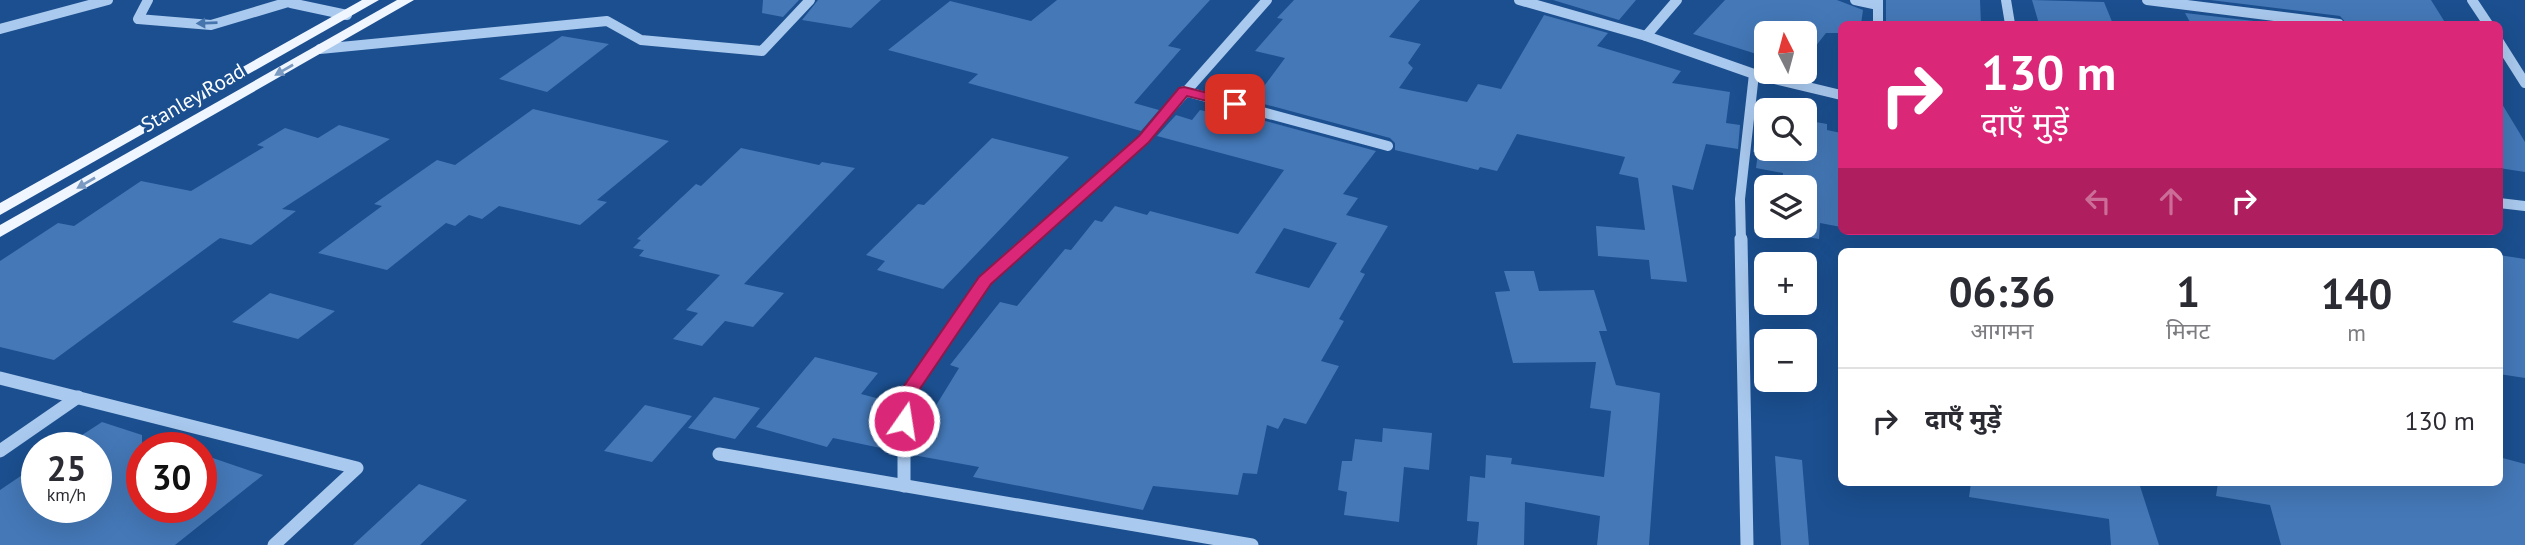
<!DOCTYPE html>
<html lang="hi">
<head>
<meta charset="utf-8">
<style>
	body { margin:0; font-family:"PT Sans","Noto Sans Devanagari",sans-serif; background:#f7f7f7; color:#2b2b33; height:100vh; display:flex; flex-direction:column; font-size:26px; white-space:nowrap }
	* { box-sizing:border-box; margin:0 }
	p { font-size:23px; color:#7c7c81 }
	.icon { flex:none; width:38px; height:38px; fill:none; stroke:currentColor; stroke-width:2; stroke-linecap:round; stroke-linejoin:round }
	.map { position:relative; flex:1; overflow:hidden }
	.details { position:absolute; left:1838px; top:248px; width:665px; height:238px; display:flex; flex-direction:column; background:#fff; border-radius:10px; box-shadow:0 7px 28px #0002 }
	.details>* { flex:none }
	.top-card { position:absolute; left:1838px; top:21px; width:665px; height:214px; border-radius:10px; box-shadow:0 7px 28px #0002; background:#db2777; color:#fff; overflow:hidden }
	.needle { width:46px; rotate:354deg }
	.controls { position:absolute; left:1754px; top:21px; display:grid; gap:14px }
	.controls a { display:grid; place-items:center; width:63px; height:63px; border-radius:10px; background:#fff; box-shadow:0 7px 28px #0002; font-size:35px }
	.speed { position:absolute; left:21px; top:432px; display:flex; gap:14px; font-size:35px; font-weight:700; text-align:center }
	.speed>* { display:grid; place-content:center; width:91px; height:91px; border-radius:50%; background:#fff; box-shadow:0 7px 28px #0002; line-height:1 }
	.speed small { font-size:18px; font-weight:400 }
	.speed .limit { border:10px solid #d22; background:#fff; color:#111 }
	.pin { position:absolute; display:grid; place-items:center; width:60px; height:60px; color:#fff; margin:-30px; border-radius:14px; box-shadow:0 4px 10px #0006 }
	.me { position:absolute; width:77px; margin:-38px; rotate:13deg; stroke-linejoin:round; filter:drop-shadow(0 0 5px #0008) }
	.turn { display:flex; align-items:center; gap:24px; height:147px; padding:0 28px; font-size:32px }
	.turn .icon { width:91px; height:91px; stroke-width:2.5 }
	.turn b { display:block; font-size:49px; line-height:60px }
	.lanes { display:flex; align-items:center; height:66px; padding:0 28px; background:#0003; justify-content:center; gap:35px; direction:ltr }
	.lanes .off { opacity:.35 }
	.eta { display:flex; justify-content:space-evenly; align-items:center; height:119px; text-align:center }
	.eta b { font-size:42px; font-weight:700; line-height:49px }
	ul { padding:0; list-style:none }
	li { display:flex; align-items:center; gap:21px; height:105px; padding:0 28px; border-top:2px solid #e1e1e2 }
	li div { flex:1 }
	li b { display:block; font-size:26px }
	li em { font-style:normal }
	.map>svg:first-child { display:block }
</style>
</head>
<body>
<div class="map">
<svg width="2525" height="545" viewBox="0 0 2525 545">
	<rect width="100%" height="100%" fill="#1b4f8f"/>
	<!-- building -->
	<g fill="#4478b7" fill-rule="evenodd">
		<polygon points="763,0 799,0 783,17 762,13"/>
		<polygon points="818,0 881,0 851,28 802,20"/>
		<polygon points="1057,0 1210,0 1168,46 1181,49 1134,103 1159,110 1141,131 968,83 978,74 888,50 950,1 1031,21"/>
		<polygon points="1294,0 1420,0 1389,37 1421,44 1408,63 1413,68 1399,88 1467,102 1478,84 1501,89 1544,15 1608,33 1597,46 1681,71 1672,83 1730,92 1726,123 1740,125 1738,149 1706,144 1693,190 1672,185 1687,282 1651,279 1649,260 1598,256 1596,226 1645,230 1638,178 1619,174 1625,157 1517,134 1497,171 1480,167 1478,170 1395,150 1395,143 1390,138 1253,101 1285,58 1255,51 1283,19 1277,18"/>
		<polygon points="1553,0 1636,0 1619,20"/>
		<polygon points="1725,0 1837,0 1863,10 1861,24 1841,24 1841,33 1826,33 1804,61 1804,33 1766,33 1766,57 1693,34"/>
		<polygon points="1886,0 1980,0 1981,24 1886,24"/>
		<polygon points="2032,0 2104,2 2113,24 2039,24"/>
		<polygon points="2210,0 2431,0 2446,24 2347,24 2340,16"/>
		<polygon points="2185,13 2280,24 2191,24"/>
		<polygon points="562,36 609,44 547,92 499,79"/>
		<polygon points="2499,99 2525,142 2525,172 2499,168"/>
		<polygon points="533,109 669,141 597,200 607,202 580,225 499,206 482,219 469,215 455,226 446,223 387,270 318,253 382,206 374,204 437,160 455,165"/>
		<path d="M1200,110l40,9 3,-4 133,36 -33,43 15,4 -12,17 42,11 -28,46 5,2 -26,45 5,2 -23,40 18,5 -33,58 -22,-6 -6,11 -11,-4 -10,49 -14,-1 -5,22 -85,-9 -10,24 -170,-33 6,-10 -66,-12v-48l19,5 27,-44 -9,-3 50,-63 17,4 48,-57 6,1 24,-30 7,2 13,-16 32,9 3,-4 88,23 46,-64 -127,-34 19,-21 16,5zM1284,228l53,15 -28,45 -54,-15z"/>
		<polygon points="1804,120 1827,124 1827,130 1841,133 1841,227 1820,223 1819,239 1778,232 1778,226 1804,226 1804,187 1782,187 1783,173 1756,168 1758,152 1753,152 1756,128 1766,130 1766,149 1804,149"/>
		<polygon points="339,125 390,139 282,209 296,211 251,245 220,238 54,360 0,347 0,261 58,223 74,226 141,181 191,191 264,147 257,145 285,128 318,138"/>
		<polygon points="992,138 1069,157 943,289 877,270 885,261 866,255 918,204 924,205"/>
		<polygon points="741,148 819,165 822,162 855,168 744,284 784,293 753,327 725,321 702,346 673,339 698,313 686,310 720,275 639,256 644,250 633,248 641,240 637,239 696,184 701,186"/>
		<polygon points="2499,255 2525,259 2525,378 2499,374"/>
		<polygon points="1504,271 1534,271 1539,291 1594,290 1607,331 1599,331 1616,385 1660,393 1649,545 1597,545 1600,516 1525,502 1524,545 1477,545 1479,522 1467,521 1470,476 1485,478 1486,455 1512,458 1511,464 1604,477 1611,411 1590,408 1596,362 1513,363 1495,292 1510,291"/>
		<polygon points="270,293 335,311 298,339 232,322"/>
		<polygon points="815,357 878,373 861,394 895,403 895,451 833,438 827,447 756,427"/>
		<polygon points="714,397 760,408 735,439 688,428"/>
		<polygon points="645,405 692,416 652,462 604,451"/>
		<polygon points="102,422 142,435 142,508 201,508 201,454 263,475 175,545 0,545 0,490 37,465 37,508 96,508 96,448 62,448"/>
		<polygon points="1383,428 1432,433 1429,470 1404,467 1399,522 1344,515 1347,492 1338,490 1342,461 1352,461 1355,439 1382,442"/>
		<polygon points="1775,456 1802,460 1809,545 1781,545"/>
		<polygon points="2499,457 2525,464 2525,545 2281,545 2270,505 2216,496 2218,483 2499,483"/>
		<polygon points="1971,483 2139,483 2159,545 2111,545 2109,519 1969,497"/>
		<polygon points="419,484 467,500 420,545 353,545"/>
	</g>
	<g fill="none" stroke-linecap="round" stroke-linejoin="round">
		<!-- minor-far1 -->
		<g stroke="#a9c9ee" stroke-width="10">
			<polyline points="148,0 138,19 211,25 295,0"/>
			<polyline points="1519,0 1646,36 1754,74 1841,95"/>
			<polyline points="1855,0 1878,5"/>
			<polyline points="1878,0 1878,24"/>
			<polyline points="2006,0 2010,24"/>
			<polyline points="2147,0 2339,24"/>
			<polyline points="2472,0 2488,24"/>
			<polyline points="291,3 347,15"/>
			<polyline points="0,29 108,0"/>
			<polyline points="1646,36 1677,0"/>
			<polyline points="2499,42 2525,83"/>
			<polyline points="320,49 607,21 641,40 762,51 810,0"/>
			<polyline points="1184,91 1388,146"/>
			<polyline points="2499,203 2525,206"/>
			<polyline points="1029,241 1144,139 1267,0"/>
			<polyline points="1741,241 1740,199 1754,74"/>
		</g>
		<!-- minor -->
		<g stroke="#a9c9ee" stroke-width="13">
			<polyline points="1741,239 1747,545"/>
			<polyline points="0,378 357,468 274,545"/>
			<polyline points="0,451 78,397"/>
			<polyline points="719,454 1252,545"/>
			<polyline points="904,486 904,399 985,280 1031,239"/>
		</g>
		<!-- major -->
		<g fill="#f0f6ff" fill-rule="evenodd">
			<polygon points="362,0 379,0 0,215 0,203"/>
			<polygon points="397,0 414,0 0,237 0,225"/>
		</g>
	</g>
	<!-- one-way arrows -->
	<defs><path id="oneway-solid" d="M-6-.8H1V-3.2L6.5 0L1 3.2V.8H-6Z" transform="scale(1.75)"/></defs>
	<use fill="#4674ac" href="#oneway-solid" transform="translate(207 23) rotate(178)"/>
	<g fill="#7b9ac1">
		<use href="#oneway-solid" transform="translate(284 70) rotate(150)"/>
		<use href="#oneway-solid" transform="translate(86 183) rotate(150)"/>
	</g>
	<!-- route -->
	<polygon fill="#db2777" stroke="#8e194d" stroke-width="2" points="1184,87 1240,101 1242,104 1235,108 1187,96 1149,142 991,284 913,399 913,421 910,425 898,425 895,421 895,399 979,277 1139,136 1179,88"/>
	<g text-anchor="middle" stroke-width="6" stroke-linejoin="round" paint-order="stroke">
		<!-- street labels -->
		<g font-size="21" fill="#fff" stroke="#1b4f8f">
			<text transform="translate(193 98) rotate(-30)" y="7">Stanley Road</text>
		</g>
	</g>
</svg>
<div class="controls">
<a><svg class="needle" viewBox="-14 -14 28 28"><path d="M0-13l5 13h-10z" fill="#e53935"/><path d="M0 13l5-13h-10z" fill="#7c7c81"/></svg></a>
<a><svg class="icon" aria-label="search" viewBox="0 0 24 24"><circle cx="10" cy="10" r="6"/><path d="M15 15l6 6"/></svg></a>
<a><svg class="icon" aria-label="layers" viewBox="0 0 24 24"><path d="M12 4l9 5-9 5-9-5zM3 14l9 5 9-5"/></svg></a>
<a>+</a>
<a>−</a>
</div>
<div class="speed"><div>25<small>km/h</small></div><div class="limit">30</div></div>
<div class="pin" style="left:1235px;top:104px;background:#d93025"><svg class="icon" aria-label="arrive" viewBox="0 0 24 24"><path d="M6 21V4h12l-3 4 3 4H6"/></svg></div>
<svg class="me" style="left:904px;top:421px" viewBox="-20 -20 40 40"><circle r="17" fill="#db2777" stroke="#fff" stroke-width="3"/><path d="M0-11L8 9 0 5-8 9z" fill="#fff"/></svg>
<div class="top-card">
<div class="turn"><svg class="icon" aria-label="right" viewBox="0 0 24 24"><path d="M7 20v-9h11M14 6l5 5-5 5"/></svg><div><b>130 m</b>दाएँ मुड़ें</div></div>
<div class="lanes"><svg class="icon off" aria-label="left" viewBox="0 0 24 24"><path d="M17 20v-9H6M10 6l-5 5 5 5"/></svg><svg class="icon off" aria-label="ahead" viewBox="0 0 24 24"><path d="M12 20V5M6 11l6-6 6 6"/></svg><svg class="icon" aria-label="right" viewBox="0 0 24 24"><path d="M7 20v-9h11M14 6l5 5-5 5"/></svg></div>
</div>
<section class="details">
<div class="eta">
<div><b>06:36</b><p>आगमन</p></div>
<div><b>1</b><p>मिनट</p></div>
<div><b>140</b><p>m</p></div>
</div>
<ul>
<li><svg class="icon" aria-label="right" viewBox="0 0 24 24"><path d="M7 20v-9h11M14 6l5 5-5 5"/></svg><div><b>दाएँ मुड़ें</b></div><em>130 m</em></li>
</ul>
</section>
</div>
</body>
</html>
